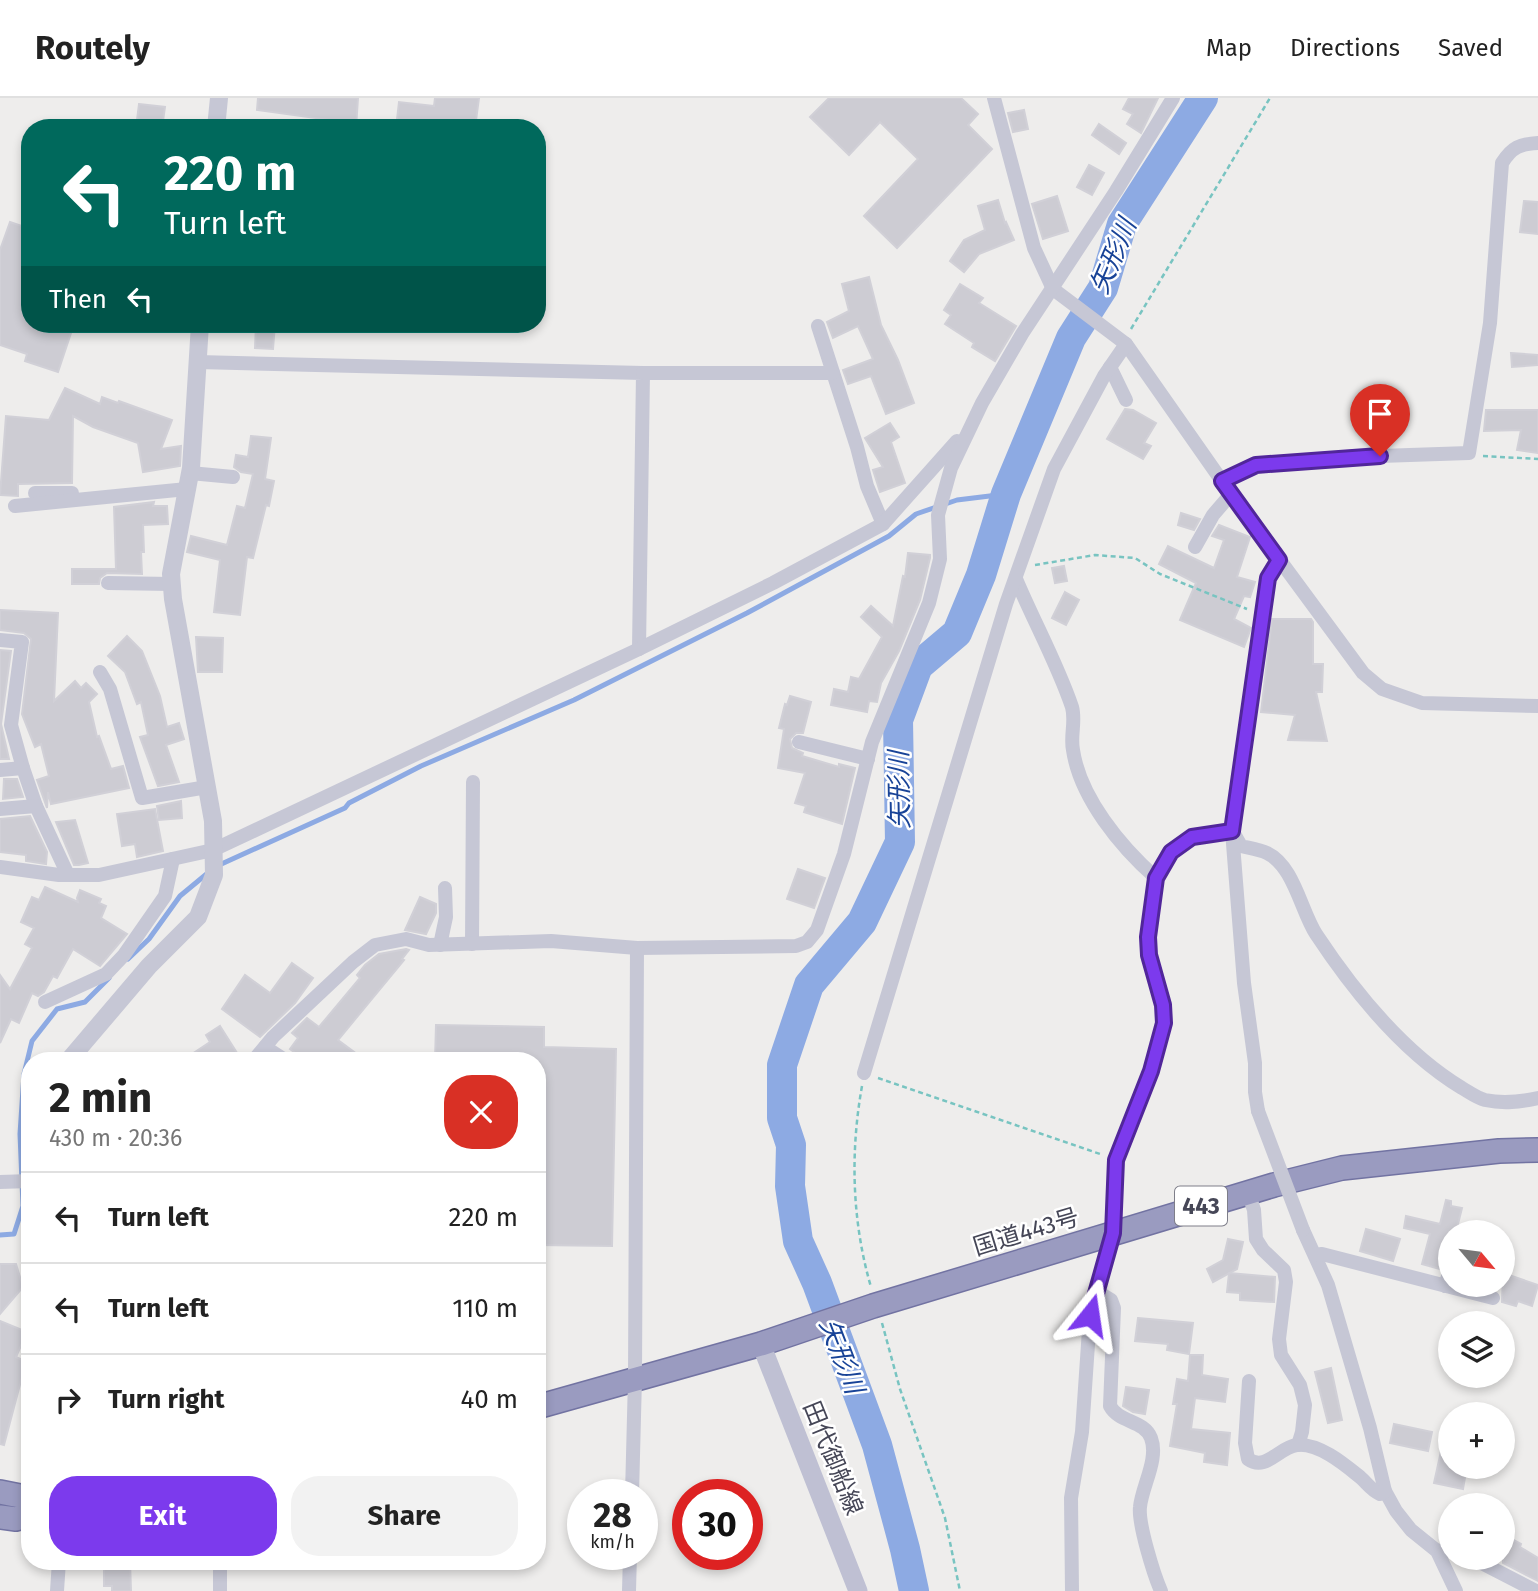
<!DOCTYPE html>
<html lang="en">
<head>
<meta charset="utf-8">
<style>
	body { margin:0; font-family:"Fira Sans","Noto Sans JP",sans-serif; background:#f2f2f2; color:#222; height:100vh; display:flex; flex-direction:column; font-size:26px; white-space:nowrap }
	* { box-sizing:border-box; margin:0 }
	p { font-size:23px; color:#767676 }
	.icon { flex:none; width:38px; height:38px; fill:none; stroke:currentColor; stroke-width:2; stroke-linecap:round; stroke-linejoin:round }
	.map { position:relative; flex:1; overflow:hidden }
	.panel { position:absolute; left:21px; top:954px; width:525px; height:518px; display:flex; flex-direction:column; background:#fff; border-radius:28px; box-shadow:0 4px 10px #0003 }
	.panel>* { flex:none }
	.banner { position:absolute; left:21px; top:21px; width:525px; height:214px; border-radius:28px; box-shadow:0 4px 10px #0003; background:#00695c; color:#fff; overflow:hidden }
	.needle { width:46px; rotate:119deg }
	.fabs { position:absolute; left:1438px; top:1122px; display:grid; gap:14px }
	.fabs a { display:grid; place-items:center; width:77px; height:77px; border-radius:50%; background:#fff; box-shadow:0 4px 10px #0003; font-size:35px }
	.speed { position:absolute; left:567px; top:1381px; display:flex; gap:14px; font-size:35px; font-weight:700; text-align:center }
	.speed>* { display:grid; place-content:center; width:91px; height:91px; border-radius:50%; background:#fff; box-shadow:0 4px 10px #0003; line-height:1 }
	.speed small { font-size:18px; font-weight:400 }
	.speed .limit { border:10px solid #d22; background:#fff; color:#111 }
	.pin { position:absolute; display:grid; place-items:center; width:60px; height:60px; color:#fff; margin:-72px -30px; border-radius:50% 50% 50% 0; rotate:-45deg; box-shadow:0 0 7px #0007 }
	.pin .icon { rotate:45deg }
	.me { position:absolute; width:77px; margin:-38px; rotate:15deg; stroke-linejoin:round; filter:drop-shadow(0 0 5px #0008) }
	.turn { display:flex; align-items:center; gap:24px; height:147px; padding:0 28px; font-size:32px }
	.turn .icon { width:91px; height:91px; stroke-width:2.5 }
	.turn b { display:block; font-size:49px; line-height:60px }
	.then { display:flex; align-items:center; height:66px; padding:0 28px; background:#0003; gap:14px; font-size:26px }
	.round { display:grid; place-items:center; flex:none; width:74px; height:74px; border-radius:28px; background:#f2f2f2 }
	.summary { display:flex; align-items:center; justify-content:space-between; height:119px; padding:0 28px }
	h1 { font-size:42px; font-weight:700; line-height:52px }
	.cta { display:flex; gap:14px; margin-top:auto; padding:14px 28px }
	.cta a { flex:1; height:80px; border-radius:28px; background:#7c3aed; color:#fff; font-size:28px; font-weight:700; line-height:80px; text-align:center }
	.cta a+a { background:#f2f2f2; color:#222 }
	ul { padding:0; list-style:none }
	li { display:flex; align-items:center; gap:21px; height:91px; padding:0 28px; border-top:2px solid #e0e0e0 }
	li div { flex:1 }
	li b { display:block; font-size:26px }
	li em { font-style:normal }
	header { display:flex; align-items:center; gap:42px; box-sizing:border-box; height:98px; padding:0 35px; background:#fff; border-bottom:2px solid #e0e0e0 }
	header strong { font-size:33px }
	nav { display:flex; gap:38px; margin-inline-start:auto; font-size:24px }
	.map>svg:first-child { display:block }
</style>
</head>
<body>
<header>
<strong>Routely</strong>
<nav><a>Map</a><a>Directions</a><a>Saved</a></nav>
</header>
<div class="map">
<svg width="1538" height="1493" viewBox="0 0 1538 1493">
	<rect width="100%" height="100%" fill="#eeedec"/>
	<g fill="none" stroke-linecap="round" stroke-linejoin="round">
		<!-- stream -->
		<g stroke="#8daae3" stroke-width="5">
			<polyline points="217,768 345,710 349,705 421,668 574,602 747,515 889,438 916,416 957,402 1006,396"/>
			<polyline points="128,861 149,841 180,798 209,774"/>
			<polyline points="0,1137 14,1136 23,1108 20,1036 24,976 32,943 57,911 85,904 109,880"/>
		</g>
		<!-- river -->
		<polyline stroke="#8daae3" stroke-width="30" points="914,1493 905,1451 877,1347 817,1185 798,1143 790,1088 791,1047 782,1020 782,967 809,887 862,824 900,744 898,622 918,568 957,535 981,477 1006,396 1071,240 1103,190 1122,126 1203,0"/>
	</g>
	<!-- building -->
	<g fill="#cdccd3" stroke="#d1d0d7" stroke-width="2">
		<polygon points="258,0 358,0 356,30 329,30 330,22 257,12"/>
		<polygon points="435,0 479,0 475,30 396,30 399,4 434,8"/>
		<polygon points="829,0 961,0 978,16 968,27 992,51 897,150 864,118 918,61 880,24 849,57 810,19"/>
		<polygon points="1129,0 1158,0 1141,35 1127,26 1133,16 1123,11"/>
		<polygon points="139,6 165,9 162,30 136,30"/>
		<polygon points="1024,12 1028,31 1013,34 1008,15"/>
		<polygon points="1099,26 1126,45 1119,56 1092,37"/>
		<polygon points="1089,67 1104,75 1092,97 1077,89"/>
		<polygon points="1057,98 1068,133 1043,141 1032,106"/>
		<polygon points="998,102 1005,125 1006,124 1014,142 979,156 964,174 950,163 964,142 985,132 978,108"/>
		<polygon points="1524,103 1538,104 1538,136 1520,134"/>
		<polygon points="10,124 25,129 22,137 30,139 30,226 74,226 58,274 25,263 27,256 0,247 0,152"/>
		<polygon points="869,179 881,227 898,262 914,305 886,316 871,278 848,286 843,272 873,261 858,228 833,240 827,224 849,213 842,186"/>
		<polygon points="960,186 983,200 979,205 1016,228 995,263 972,249 974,245 945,226 951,217 944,212"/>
		<polygon points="256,226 275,226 273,251 255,250"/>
		<polygon points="1511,255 1538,257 1538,267 1512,269"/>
		<polygon points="65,290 100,306 102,299 118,305 119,303 172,322 161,351 181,348 180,368 143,374 138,345 93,329 73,318 72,385 18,386 18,398 0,397 6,318 49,322"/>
		<polygon points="1125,311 1133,312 1156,325 1144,345 1151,348 1143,361 1107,341"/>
		<polygon points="1486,312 1538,312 1538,355 1517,352 1521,332 1484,333"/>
		<polygon points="890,325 899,339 891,344 905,385 880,394 873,372 883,369 865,340"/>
		<polygon points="251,338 271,340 265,381 274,383 269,408 266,407 253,460 247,459 240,517 214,514 220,462 187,454 191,438 227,447 237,408 245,410 253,376 241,374 234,369 236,357 248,359"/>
		<polygon points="154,404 153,408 167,408 168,426 143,427 144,454 141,454 142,476 107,475 100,480 99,486 72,486 72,471 116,471 114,409"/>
		<polygon points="1181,415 1200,421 1194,432 1178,427"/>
		<polygon points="1219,427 1250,439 1237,479 1255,484 1250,499 1244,498 1234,521 1251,530 1244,549 1180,522 1196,485 1159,466 1168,448 1214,470 1224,442 1212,438"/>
		<polygon points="908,455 930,457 930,460 920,502 899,553 881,585 877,604 869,603 867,614 831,607 834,591 848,594 851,579 859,581 882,539 861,519 871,508 893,528 903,478 905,479"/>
		<polygon points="1064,468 1067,483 1055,485 1052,470"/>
		<polygon points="1065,494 1079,502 1066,527 1052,520"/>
		<polygon points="0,512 58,515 54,603 75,583 81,590 86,585 97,596 89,604 97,639 99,638 111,671 123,668 129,690 51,706 48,694 47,710 37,682 49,678 41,646 35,649 22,616 31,541 24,535 0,532"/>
		<polygon points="1272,521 1311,521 1313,524 1313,566 1323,566 1322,594 1316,594 1327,643 1288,642 1295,617 1261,614"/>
		<polygon points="127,538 142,553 160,598 167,629 179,625 184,641 166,647 179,684 158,688 140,639 148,637 141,604 137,606 125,574 108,558"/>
		<polygon points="196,539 223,540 222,574 198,574"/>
		<polygon points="0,552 11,553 1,626 9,661 0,661"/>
		<polygon points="790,598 811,604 803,635 796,635 790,641 792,650 803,655 802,658 839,669 839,666 855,670 842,726 804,714 806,708 795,705 805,675 778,670 784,631 779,630 785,606 787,607"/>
		<polygon points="4,681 17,681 23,699 3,701"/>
		<polygon points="181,703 182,720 159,722 157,708"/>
		<polygon points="155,711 163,753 137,759 135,746 122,748 117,716"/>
		<polygon points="30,718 47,754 46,766 26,763 26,757 0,754 0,721"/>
		<polygon points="75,722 88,765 79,767 74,767 56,724"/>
		<polygon points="798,771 825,780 814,810 787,801"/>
		<polygon points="45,789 78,804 77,800 80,792 101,801 99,805 106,808 101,820 127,836 100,868 73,851 57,880 53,878 44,894 38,898 32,895 19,925 11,921 0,945 0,877 10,891 32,850 25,846 34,830 21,824 32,799 39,802"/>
		<polygon points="420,799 436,806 436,815 426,836 405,832"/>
		<polygon points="406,851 409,852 402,861 404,862 338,942 365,962 305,962 290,951 298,940 292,935 307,920 319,929 360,880 357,877 365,867 379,856"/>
		<polygon points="292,865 313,880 295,905 260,939 222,911 245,877 270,895"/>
		<polygon points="436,927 544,929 544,949 616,951 612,1148 537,1147 537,962 435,962"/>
		<polygon points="220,928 237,955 225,962 183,962 210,944 206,937"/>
		<polygon points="1446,1102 1451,1103 1451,1108 1462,1110 1456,1134 1451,1134 1451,1145 1447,1161 1440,1171 1422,1166 1430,1136 1404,1130 1406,1118 1440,1126"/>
		<polygon points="1366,1131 1400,1141 1393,1163 1360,1153"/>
		<polygon points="1228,1141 1243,1144 1237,1171 1213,1184 1207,1171 1223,1162"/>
		<polygon points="0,1166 16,1166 23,1189 0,1216"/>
		<polygon points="1229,1175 1275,1179 1274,1204 1240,1202 1240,1195 1227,1194"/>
		<polygon points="1503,1175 1538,1187 1532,1208 1518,1203 1516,1208 1502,1204"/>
		<polygon points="1138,1220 1193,1225 1189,1256 1167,1252 1168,1246 1135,1243"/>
		<polygon points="0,1223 27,1234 16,1259 29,1265 22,1279 4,1347 0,1346"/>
		<polygon points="1190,1257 1203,1257 1202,1277 1228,1281 1225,1304 1195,1300 1191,1331 1230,1335 1227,1367 1204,1364 1205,1355 1170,1348 1177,1306 1173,1306 1177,1281 1188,1283"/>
		<polygon points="1331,1270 1342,1322 1328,1325 1315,1274"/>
		<polygon points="1126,1289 1149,1292 1145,1316 1133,1314 1123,1308"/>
		<polygon points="1394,1326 1432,1334 1428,1353 1390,1345"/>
		<polygon points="1445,1335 1451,1336 1451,1368 1467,1368 1463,1391 1434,1385"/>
		<polygon points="1503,1436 1521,1446 1520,1449 1538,1460 1538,1483 1503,1465"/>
		<polygon points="104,1463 130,1463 131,1493 112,1493 112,1488 104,1488"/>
	</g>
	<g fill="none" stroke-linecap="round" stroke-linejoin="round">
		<!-- trunk casing -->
		<g stroke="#7273a2" stroke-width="26">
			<g id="trunk">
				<polyline points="537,1309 761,1246 873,1208 1274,1087 1342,1070 1499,1053 1538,1052"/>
				<polyline points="0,1394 30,1400"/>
				<polyline points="0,1419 16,1421 30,1417"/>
			</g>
		</g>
		<!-- path -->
		<g stroke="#78c4c1" stroke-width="2.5" stroke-dasharray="5 3.5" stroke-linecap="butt">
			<polyline points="1131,231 1270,0"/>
			<polyline points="1483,358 1538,361"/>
			<polyline points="1035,467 1095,457 1135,460 1160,476 1247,511"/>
			<polyline points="878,980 1103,1057"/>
			<path d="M862,988c-12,67 -10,136 9,201"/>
			<polyline points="882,1225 900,1291 945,1420 960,1493"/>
		</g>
		<!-- minor -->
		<g stroke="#c6c7d5" stroke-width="14">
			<polyline points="994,0 1034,150 1053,191 1126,246 1231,396 1363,575 1382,591 1422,605 1538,608"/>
			<polyline points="818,228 857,349 867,388 883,426"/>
			<polyline points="198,264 643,275 639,551"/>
			<polyline points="1110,269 1126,302"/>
			<polyline points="643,275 833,275"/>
			<polyline points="190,375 233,379"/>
			<path d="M1222,383l34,-16 124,-9 89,-3 21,-130 12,-160c10,-16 18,-19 36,-20"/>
			<polyline points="35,395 72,395"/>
			<polyline points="15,408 187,391"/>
			<polyline points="1195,449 1213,417 1231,396"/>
			<path d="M1016,481c18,43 41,84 56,128 4,14 -2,29 1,43 7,48 48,97 83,128"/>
			<polyline points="108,485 172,486"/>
			<polyline points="0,542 22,544 11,627 23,670"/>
			<polyline points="100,574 110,591 142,700 207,689"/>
			<polyline points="799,644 868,661"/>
			<polyline points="0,672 23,670 36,708"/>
			<polyline points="0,711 36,708 68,777"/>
			<path d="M1233,734l8,14c8,2 18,3 26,7 27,13 34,58 49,81 37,56 88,119 146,154 7,4 15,10 23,12 19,4 35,2 53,-2"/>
			<polyline points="0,769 59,777 99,777 213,752 639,551 773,485 883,426 957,343"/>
			<polyline points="472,846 473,684"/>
			<polyline points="440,847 446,819 445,790"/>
			<polyline points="45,904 106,876 124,857 165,798 173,761"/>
			<polyline points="265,949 285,962"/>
			<polyline points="254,962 273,939 353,864 375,847 406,841 429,847 551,843 637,850 796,848 807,844 817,832 844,756 872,644 929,505 940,461 938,417 951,370 982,305 1022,236 1116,93 1173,0"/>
			<polyline points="864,975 1006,506 1054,371 1104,278 1126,246"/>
			<polyline points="1258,1013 1255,994 1255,965 1244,885 1232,733 1268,480 1279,462"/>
			<polyline points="0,1084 30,1083"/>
			<polyline points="1248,1094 1254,1112 1256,1141 1263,1152 1284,1172 1286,1184 1279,1241 1281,1257 1300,1287 1305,1307 1302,1334 1298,1347"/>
			<polyline points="1303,1132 1328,1187 1370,1330 1385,1393 1396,1413 1411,1432 1437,1453 1456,1493"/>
			<polyline points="1315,1157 1322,1156 1493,1200"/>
			<polyline points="1445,1188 1451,1169"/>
			<path d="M1096,1193l15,9 3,8 -4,98c9,17 34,14 41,32 8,21 -9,48 -11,69 -2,17 14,68 21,84"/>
			<path d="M1249,1283l-4,62 3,16c18,13 31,-12 49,-14 22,-2 47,19 63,32 7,6 11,13 20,17l5,-3"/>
			<polyline points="632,1396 635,1280 637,850"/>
			<polyline points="1437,1453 1451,1452"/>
			<polyline points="1472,1460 1536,1493"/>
			<polyline points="57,1493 59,1463"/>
			<polyline points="220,1493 220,1463"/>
			<polyline points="629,1493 630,1456"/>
			<polyline points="1072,1493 1071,1400 1082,1334 1090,1217 1113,1135 1116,1061 1151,973 1164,925 1163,907 1149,857 1148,839 1156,780 1171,754 1192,739 1232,733"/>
		</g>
		<!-- tertiary -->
		<g stroke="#c6c7d5" stroke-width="18">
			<polyline points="216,30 219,0"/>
			<polyline points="69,962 149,868 198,819 214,777 213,723 173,501 171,476 191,370 200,226"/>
		</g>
		<!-- secondary -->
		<polyline stroke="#bfc0d3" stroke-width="19" points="761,1246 858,1493"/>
		<!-- trunk -->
		<use href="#trunk" stroke="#9a9bc0" stroke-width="23"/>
		<!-- minor-bridge -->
		<polyline stroke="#c6c7d5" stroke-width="14" points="1258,1013 1303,1132"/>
	</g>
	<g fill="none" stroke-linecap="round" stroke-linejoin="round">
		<!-- route casing -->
		<g stroke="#51269a" stroke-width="18">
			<polyline id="route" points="1090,1217 1113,1135 1116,1062 1151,973 1164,925 1163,907 1149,857 1148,839 1156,780 1171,754 1192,739 1232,733 1268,480 1279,462 1222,383 1256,367 1380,358"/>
		</g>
		<!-- route -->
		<use href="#route" stroke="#7c3aed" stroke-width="12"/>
	</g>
	<g text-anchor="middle" stroke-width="5" stroke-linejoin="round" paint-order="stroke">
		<!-- shield labels -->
		<rect fill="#fff" stroke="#7e7e89" stroke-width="2" x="1175" y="1088.5" width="52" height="39" rx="5"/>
		<g font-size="23" font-weight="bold" fill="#464757">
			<text x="1201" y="1116">443</text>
		</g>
		<!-- street labels -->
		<g font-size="24" fill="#464757" stroke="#fff">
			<text transform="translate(1026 1134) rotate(-17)" y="8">国道443号</text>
			<text transform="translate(833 1360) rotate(68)" y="8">田代御船線</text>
		</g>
		<!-- water labels -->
		<g font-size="26" font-style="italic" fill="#184397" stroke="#fff">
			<text transform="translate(1113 158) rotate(-67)" y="9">矢形川</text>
			<text transform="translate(899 692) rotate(-91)" y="9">矢形川</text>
			<text transform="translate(842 1258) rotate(69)" y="9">矢形川</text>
		</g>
	</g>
</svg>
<div class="fabs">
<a><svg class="needle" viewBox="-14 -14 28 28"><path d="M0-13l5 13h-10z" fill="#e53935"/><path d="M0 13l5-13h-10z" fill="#767676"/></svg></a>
<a><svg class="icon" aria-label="layers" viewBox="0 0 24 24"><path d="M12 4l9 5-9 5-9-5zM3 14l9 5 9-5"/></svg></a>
<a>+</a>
<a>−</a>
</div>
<div class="speed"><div>28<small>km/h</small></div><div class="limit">30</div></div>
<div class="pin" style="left:1380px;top:358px;background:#d93025"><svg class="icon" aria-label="arrive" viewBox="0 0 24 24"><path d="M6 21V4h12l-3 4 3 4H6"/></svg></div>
<svg class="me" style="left:1090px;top:1217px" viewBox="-20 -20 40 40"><path d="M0-17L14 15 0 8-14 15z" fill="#7c3aed" stroke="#fff" stroke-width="4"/></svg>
<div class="banner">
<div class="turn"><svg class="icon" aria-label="left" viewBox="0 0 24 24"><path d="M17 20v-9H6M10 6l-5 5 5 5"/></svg><div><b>220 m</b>Turn left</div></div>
<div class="then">Then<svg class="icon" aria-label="left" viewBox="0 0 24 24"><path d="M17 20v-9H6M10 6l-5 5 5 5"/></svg></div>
</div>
<section class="panel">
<div class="summary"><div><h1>2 min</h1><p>430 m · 20:36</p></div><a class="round" style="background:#d93025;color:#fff"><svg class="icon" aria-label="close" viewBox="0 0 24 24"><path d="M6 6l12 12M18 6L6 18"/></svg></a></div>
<ul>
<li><svg class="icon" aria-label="left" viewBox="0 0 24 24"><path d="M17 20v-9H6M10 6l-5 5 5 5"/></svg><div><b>Turn left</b></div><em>220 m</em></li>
<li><svg class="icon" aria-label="left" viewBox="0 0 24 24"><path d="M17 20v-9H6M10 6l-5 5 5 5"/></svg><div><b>Turn left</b></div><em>110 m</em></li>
<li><svg class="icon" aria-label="right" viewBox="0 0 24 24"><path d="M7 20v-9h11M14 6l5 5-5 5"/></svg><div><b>Turn right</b></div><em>40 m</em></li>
</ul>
<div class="cta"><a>Exit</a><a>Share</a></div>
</section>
</div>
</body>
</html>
